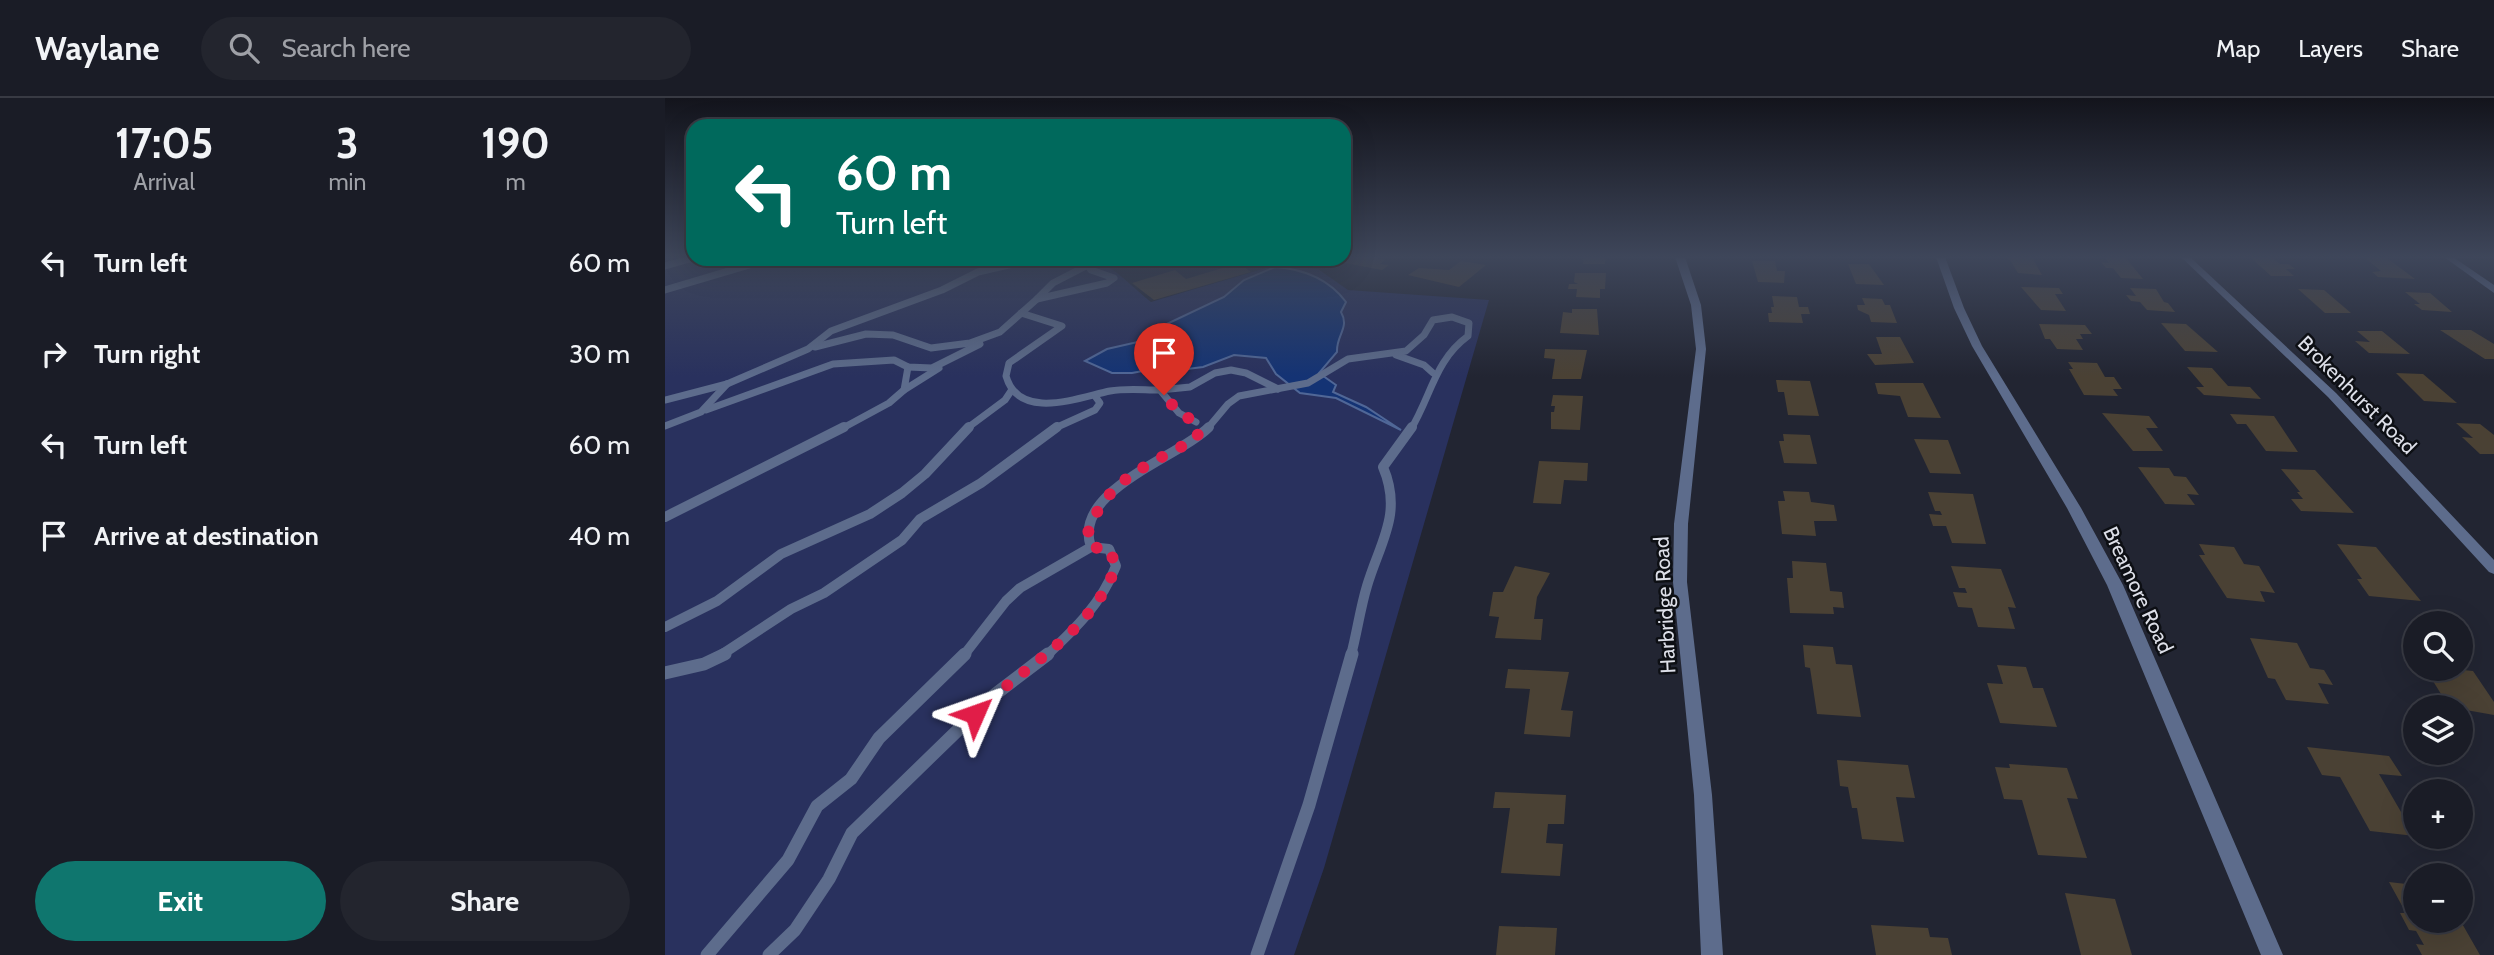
<!DOCTYPE html>
<html lang="en">
<head>
<meta charset="utf-8">
<style>
	body { margin:0; font-family:Cabin,sans-serif; background:#23252e; color:#f1f3f6; height:100vh; display:flex; flex-direction:column; font-size:26px; white-space:nowrap }
	* { box-sizing:border-box; margin:0 }
	p { font-size:23px; color:#9fa1a7 }
	.icon { flex:none; width:38px; height:38px; fill:none; stroke:currentColor; stroke-width:2; stroke-linecap:round; stroke-linejoin:round }
	.map { position:relative; flex:1; overflow:hidden }
	.side { display:flex; flex-direction:column; background:#1a1c26; width:665px }
	.side>* { flex:none }
	.guide { position:absolute; left:21px; top:21px; width:665px; height:147px; border-radius:21px; box-shadow:0 7px 28px #0002,0 0 0 2px #383a43; background:#00695c; color:#fff; overflow:hidden }
	.tools { position:absolute; left:1738px; top:513px; display:grid; gap:14px }
	.tools a { display:grid; place-items:center; width:70px; height:70px; border-radius:50%; background:#1a1c26; box-shadow:0 7px 28px #0002,0 0 0 2px #383a43; font-size:35px }
	.pin { position:absolute; display:grid; place-items:center; width:60px; height:60px; color:#fff; margin:-72px -30px; border-radius:50% 50% 50% 0; rotate:-45deg; box-shadow:0 0 7px #0007 }
	.pin .icon { rotate:45deg }
	.me { position:absolute; width:77px; margin:-38px; rotate:47deg; stroke-linejoin:round; filter:drop-shadow(0 0 5px #0008) }
	.turn { display:flex; align-items:center; gap:24px; height:147px; padding:0 35px; font-size:32px }
	.turn .icon { width:91px; height:91px; stroke-width:2.5 }
	.turn b { display:block; font-size:49px; line-height:60px }
	.eta { display:flex; justify-content:space-evenly; align-items:center; height:119px; text-align:center }
	.eta b { font-size:42px; font-weight:700; line-height:49px }
	.cta { display:flex; gap:14px; margin-top:auto; padding:14px 35px }
	.cta a { flex:1; height:80px; border-radius:42px; background:#0f766e; color:#fff; font-size:28px; font-weight:700; line-height:80px; text-align:center }
	.cta a+a { background:#23252e; color:#f1f3f6 }
	ul { padding:0; list-style:none }
	li { display:flex; align-items:center; gap:21px; height:91px; padding:0 35px }
	li div { flex:1 }
	li b { display:block; font-size:26px }
	li em { font-style:normal }
	header { display:flex; align-items:center; gap:42px; box-sizing:border-box; height:98px; padding:0 35px; background:#1a1c26; border-bottom:2px solid #383a43 }
	header strong { font-size:33px }
	nav { display:flex; gap:38px; margin-inline-start:auto; font-size:24px }
	.search { width:490px; height:63px; background:#23252e; display:flex; align-items:center; gap:18px; box-sizing:border-box; padding:0 24px; border-radius:38px; color:#9fa1a7; font-size:26px }
	main { display:flex; flex:1; min-height:0 }
	.map>svg:first-child { display:block }
</style>
</head>
<body>
<header>
<strong>Waylane</strong>
<div class="search"><svg class="icon" aria-label="search" viewBox="0 0 24 24"><circle cx="10" cy="10" r="6"/><path d="M15 15l6 6"/></svg>Search here</div>
<nav><a>Map</a><a>Layers</a><a>Share</a></nav>
</header>
<main>
<section class="side">
<div class="eta">
<div><b>17:05</b><p>Arrival</p></div>
<div><b>3</b><p>min</p></div>
<div><b>190</b><p>m</p></div>
</div>
<ul>
<li><svg class="icon" aria-label="left" viewBox="0 0 24 24"><path d="M17 20v-9H6M10 6l-5 5 5 5"/></svg><div><b>Turn left</b></div><em>60 m</em></li>
<li><svg class="icon" aria-label="right" viewBox="0 0 24 24"><path d="M7 20v-9h11M14 6l5 5-5 5"/></svg><div><b>Turn right</b></div><em>30 m</em></li>
<li><svg class="icon" aria-label="left" viewBox="0 0 24 24"><path d="M17 20v-9H6M10 6l-5 5 5 5"/></svg><div><b>Turn left</b></div><em>60 m</em></li>
<li><svg class="icon" aria-label="arrive" viewBox="0 0 24 24"><path d="M6 21V4h12l-3 4 3 4H6"/></svg><div><b>Arrive at destination</b></div><em>40 m</em></li>
</ul>
<div class="cta"><a>Exit</a><a>Share</a></div>
</section>
<div class="map">
<svg width="1829" height="857" viewBox="0 0 1829 857">
	<rect width="100%" height="100%" fill="#222532"/>
	<!-- green -->
	<path fill="#29315e" d="M0,159l428,2c23,9 39,28 58,43l125,-37 42,4 30,21 141,10 -165,568 -30,87h-629z"/>
	<!-- water -->
	<path fill="#143374" stroke="#506797" stroke-width="2" d="M610,169c28,2 54,12 71,35l-5,10c9,16 -5,23 -4,40l-18,21 17,12 -3,7 33,15 35,23 -65,-32 -36,-5 -24,-19 -10,-16 -32,-3 -31,12 -16,2 -18,-3 -37,7h-20l-27,-12 22,-12 44,-10 1,-8 72,-34 20,-17z"/>
	<!-- building -->
	<g fill="#4a4134">
		<polygon points="684,159 708,159 720,162 715,166 724,167 717,172 675,164"/>
		<polygon points="919,159 941,159 940,166 918,166"/>
		<polygon points="1338,159 1367,159 1377,177 1353,175 1345,162"/>
		<polygon points="1439,159 1461,160 1478,181 1456,180 1448,170 1441,170 1436,164 1444,165"/>
		<polygon points="1585,159 1606,159 1615,166 1624,166 1630,171 1621,171 1629,178 1606,178"/>
		<polygon points="1699,159 1722,160 1750,181 1713,179 1707,174 1716,173"/>
		<polygon points="796,163 821,167 794,189 743,177 754,170 784,172"/>
		<polygon points="1087,163 1110,163 1112,173 1120,173 1119,185 1093,184"/>
		<polygon points="574,165 586,174 489,202 467,185 510,172 521,181"/>
		<polygon points="1183,166 1204,166 1219,187 1191,186"/>
		<polygon points="910,175 941,175 940,191 935,191 935,200 911,199 912,191 903,191 904,186 913,186 909,184"/>
		<polygon points="1356,189 1394,190 1398,196 1390,196 1401,213 1376,212"/>
		<polygon points="1465,190 1491,191 1499,204 1503,205 1510,214 1482,212 1475,204 1466,203 1461,197 1471,198"/>
		<polygon points="1633,191 1659,192 1686,215 1660,215"/>
		<polygon points="1740,194 1765,195 1787,214 1757,212 1749,206 1755,206"/>
		<polygon points="1107,198 1132,199 1134,209 1143,209 1145,216 1136,216 1138,225 1104,224 1103,215 1107,215 1106,209 1109,209"/>
		<polygon points="1197,200 1217,201 1220,207 1225,207 1232,225 1206,224 1204,217 1193,212 1192,207 1200,207"/>
		<polygon points="907,211 932,211 934,237 895,235 898,214 907,215"/>
		<polygon points="1496,225 1521,226 1553,254 1520,253"/>
		<polygon points="1374,226 1420,227 1427,236 1415,236 1418,241 1411,241 1418,252 1392,251 1385,241 1380,241"/>
		<polygon points="1775,232 1806,232 1829,246 1829,261 1820,261"/>
		<polygon points="1692,233 1717,233 1745,256 1704,255 1690,243 1705,244"/>
		<polygon points="1211,239 1235,239 1249,265 1210,267 1202,256 1217,256"/>
		<polygon points="880,251 922,252 916,281 887,281 890,261 879,260"/>
		<polygon points="1403,264 1432,265 1440,279 1449,279 1457,291 1448,291 1453,298 1419,297 1404,271 1408,271"/>
		<polygon points="1522,269 1547,270 1563,288 1585,289 1596,301 1539,297 1531,289 1539,289"/>
		<polygon points="1731,275 1758,276 1792,305 1759,303"/>
		<polygon points="1111,282 1145,283 1154,318 1123,317 1119,294 1113,294"/>
		<polygon points="1210,285 1258,285 1276,320 1243,319 1235,298 1213,296"/>
		<polygon points="888,297 918,298 915,332 886,331 886,314 889,314 890,308 886,308"/>
		<polygon points="1437,315 1484,318 1493,330 1481,330 1498,353 1468,353"/>
		<polygon points="1565,316 1609,318 1633,354 1601,353 1581,326 1572,326"/>
		<polygon points="1791,325 1815,326 1829,337 1829,356 1815,356 1797,339 1808,340"/>
		<polygon points="1118,336 1145,337 1152,366 1119,365 1114,343 1119,343"/>
		<polygon points="1249,341 1283,342 1296,376 1265,375"/>
		<polygon points="874,363 923,365 922,383 899,382 896,406 868,405"/>
		<polygon points="1473,369 1504,370 1509,378 1521,379 1534,397 1522,396 1530,407 1500,406"/>
		<polygon points="1616,371 1650,372 1689,415 1636,413 1626,401 1638,401 1632,394 1635,394"/>
		<polygon points="1118,393 1144,394 1146,404 1169,407 1172,423 1149,423 1151,438 1117,436 1113,403 1120,403"/>
		<polygon points="1263,394 1308,396 1321,446 1287,445 1281,428 1268,428 1264,416 1277,417 1275,413 1270,413"/>
		<polygon points="1534,446 1569,449 1579,466 1594,468 1610,495 1595,493 1600,504 1562,500 1534,457 1540,457"/>
		<polygon points="1672,446 1711,449 1756,503 1704,498 1692,481 1697,481"/>
		<polygon points="1127,463 1161,465 1165,493 1177,494 1179,510 1168,509 1169,516 1125,515 1122,480 1128,480"/>
		<polygon points="850,468 885,475 872,499 869,521 878,521 876,542 830,540 834,519 824,518 828,494 838,494"/>
		<polygon points="1286,468 1336,471 1351,510 1343,509 1350,531 1313,529 1307,510 1293,509 1288,494 1302,495 1300,490 1294,490"/>
		<polygon points="1585,540 1632,545 1645,570 1659,572 1668,587 1653,585 1664,606 1621,602 1610,581 1603,580"/>
		<polygon points="1138,547 1168,549 1171,566 1187,567 1196,619 1152,616 1145,570 1140,569"/>
		<polygon points="1332,567 1361,569 1368,590 1378,590 1392,629 1335,625 1322,585 1338,586"/>
		<polygon points="1796,568 1798,572 1808,573 1829,604 1829,617 1784,609 1760,570 1796,570"/>
		<polygon points="843,571 904,574 896,612 908,613 905,639 859,636 865,591 840,590"/>
		<polygon points="1642,649 1724,658 1737,678 1714,676 1750,738 1705,733 1675,679 1657,677"/>
		<polygon points="1172,662 1243,667 1250,700 1231,699 1239,744 1197,741 1192,710 1187,710 1183,689 1175,688"/>
		<polygon points="1344,666 1402,670 1413,701 1402,700 1422,760 1373,757 1357,702 1339,701 1330,669 1345,670"/>
		<polygon points="830,694 901,697 899,726 883,726 881,745 898,746 895,778 836,775 845,710 828,710"/>
		<polygon points="1724,784 1750,787 1750,822 1795,822 1815,857 1757,857 1751,846 1759,847 1751,833 1744,832 1735,815 1741,815"/>
		<polygon points="1400,795 1450,801 1467,857 1416,857"/>
		<polygon points="1206,827 1263,830 1265,839 1283,840 1287,857 1211,857"/>
		<polygon points="834,828 892,830 890,857 831,857"/>
	</g>
	<g fill="none" stroke-linecap="round" stroke-linejoin="round">
		<!-- lane-far2 -->
		<g stroke="#5d6c8c" stroke-width="7">
			<polyline points="0,168 28,160"/>
			<polyline points="0,192 104,161"/>
			<polyline points="372,201 388,185 423,167"/>
			<path d="M356,215l41,13 -53,37 -3,13c13,46 74,21 104,15 16,-3 33,-1 50,-1l19,23 17,9"/>
			<polyline points="150,249 201,236 228,237 266,250 305,245 335,234 372,201 442,185 449,180 426,172 419,161"/>
			<polyline points="731,257 759,267 768,275"/>
			<polyline points="243,269 239,292 274,270"/>
			<polyline points="495,292 525,289 550,275 566,272 581,275 613,291"/>
			<polyline points="0,302 62,286 143,251 166,233 277,192 313,174 370,161"/>
			<polyline points="41,312 168,266 229,262 243,269 267,270 315,246"/>
			<polyline points="0,328 36,314 62,286"/>
			<polyline points="176,331 224,305 239,292"/>
			<polyline points="301,331 340,302 346,293"/>
			<polyline points="388,331 430,312 435,305 430,298"/>
			<path d="M542,331l21,-25 11,-8 69,-13 40,-24 58,-8 18,-16 9,-15 19,-3 17,6 -1,13c-33,24 -37,60 -57,93"/>
		</g>
		<!-- lane-far1 -->
		<g stroke="#5d6c8c" stroke-width="10">
			<polyline points="0,419 179,329"/>
			<polyline points="0,529 52,503 116,456 205,416 237,395 260,376 304,329"/>
			<polyline points="56,557 126,511 159,495 237,442 255,421 316,385 392,329"/>
			<path d="M299,557l42,-54 14,-13 71,-41c-20,-57 89,-90 118,-120"/>
			<path d="M382,557c29,-27 54,-51 69,-89l-7,-17 -18,-2"/>
			<path d="M686,557c6,-22 9,-46 16,-69 13,-44 36,-72 16,-119l29,-40"/>
		</g>
		<!-- lane -->
		<g stroke="#5d6c8c" stroke-width="13">
			<polyline points="0,575 39,566 60,556"/>
			<polyline points="42,857 123,762 152,708 186,681 214,640 300,556"/>
			<polyline points="104,857 130,832 164,781 187,735 328,598 383,556"/>
			<polyline points="592,857 644,707 687,556"/>
		</g>
		<!-- street -->
		<g fill="#5d6c8c" fill-rule="evenodd">
			<polygon points="1010,159 1020,159 1036,207 1041,251 1023,426 1022,484 1047,697 1058,857 1036,857 1029,697 1008,484 1009,426 1031,251 1026,207"/>
			<polygon points="1271,159 1280,159 1299,210 1317,248 1416,410 1458,487 1618,857 1596,857 1442,487 1402,410 1307,248 1289,210"/>
			<polygon points="1516,159 1525,159 1671,295 1829,462 1829,476 1824,474 1663,299"/>
			<polygon points="1779,159 1788,159 1829,187 1829,195"/>
		</g>
	</g>
	<!-- sky -->
	<linearGradient id="sky" x2="0" y2="1"><stop stop-color="#13141c"/><stop offset="0.57" stop-color="#3e465a"/><stop offset="1" stop-color="#3e465a" stop-opacity="0"/></linearGradient>
	<rect width="1829" height="279" fill="url(#sky)"/>
	<g fill="none" stroke-linecap="round" stroke-linejoin="round">
		<!-- route -->
		<path stroke="#e11d48" stroke-width="12" stroke-dasharray="0 21.6" d="M310,616c49,-49 116,-80 141,-148l-7,-17 -18,-2c-6,-12 -2,-20 4,-31 22,-43 64,-55 103,-79l-2,-15 -17,-9 -15,-18"/>
	</g>
	<g text-anchor="middle" stroke-width="5" stroke-linejoin="round" paint-order="stroke">
		<!-- street labels -->
		<g font-size="21" fill="#dddfe8" stroke="#0d0f14">
			<text transform="translate(1692 297) rotate(45)" y="7">Brokenhurst Road</text>
			<text transform="translate(1473 492) rotate(65)" y="7">Breamore Road</text>
			<text transform="translate(1000 507) rotate(-93)" y="7">Harbridge Road</text>
		</g>
	</g>
</svg>
<div class="tools">
<a><svg class="icon" aria-label="search" viewBox="0 0 24 24"><circle cx="10" cy="10" r="6"/><path d="M15 15l6 6"/></svg></a>
<a><svg class="icon" aria-label="layers" viewBox="0 0 24 24"><path d="M12 4l9 5-9 5-9-5zM3 14l9 5 9-5"/></svg></a>
<a>+</a>
<a>−</a>
</div>
<div class="pin" style="left:499px;top:297px;background:#d93025"><svg class="icon" aria-label="arrive" viewBox="0 0 24 24"><path d="M6 21V4h12l-3 4 3 4H6"/></svg></div>
<svg class="me" style="left:310px;top:616px" viewBox="-20 -20 40 40"><path d="M0-17L14 15 0 8-14 15z" fill="#e11d48" stroke="#fff" stroke-width="4"/></svg>
<div class="guide">
<div class="turn"><svg class="icon" aria-label="left" viewBox="0 0 24 24"><path d="M17 20v-9H6M10 6l-5 5 5 5"/></svg><div><b>60 m</b>Turn left</div></div>
</div>
</div>
</main>
</body>
</html>
